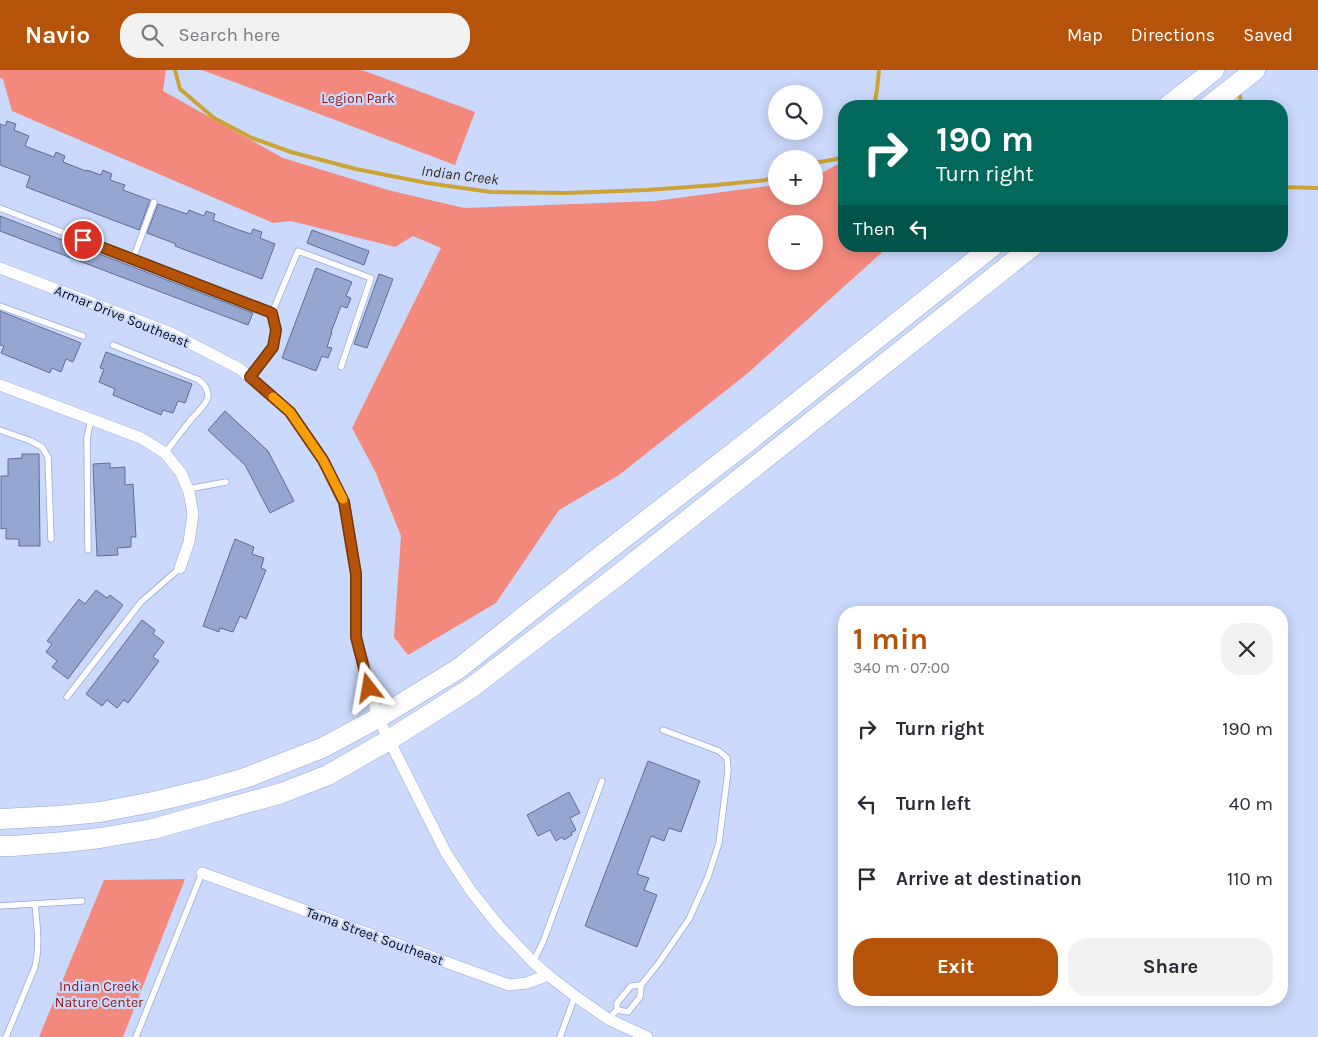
<!DOCTYPE html>
<html lang="en">
<head>
<meta charset="utf-8">
<style>
	body { margin:0; font-family:Karla,sans-serif; background:#f2f2f3; color:#2b2b33; height:100vh; display:flex; flex-direction:column; font-size:19px; white-space:nowrap }
	* { box-sizing:border-box; margin:0 }
	p { font-size:16px; color:#7c7c81 }
	.icon { flex:none; width:28px; height:28px; fill:none; stroke:currentColor; stroke-width:2; stroke-linecap:round; stroke-linejoin:round }
	.map { position:relative; flex:1; overflow:hidden }
	.sheet { position:absolute; left:838px; top:536px; width:450px; height:400px; display:flex; flex-direction:column; background:#fff; border-radius:20px; box-shadow:0 2px 12px #0003 }
	.sheet>* { flex:none }
	.banner { position:absolute; left:838px; top:30px; width:450px; height:152px; border-radius:20px; box-shadow:0 2px 12px #0003; background:#00695c; color:#fff; overflow:hidden }
	.controls { position:absolute; left:768px; top:15px; display:grid; gap:10px }
	.controls a { display:grid; place-items:center; width:55px; height:55px; border-radius:50%; background:#fff; box-shadow:0 2px 12px #0003; font-size:25px }
	.pin { position:absolute; display:grid; place-items:center; width:42px; height:42px; color:#fff; margin:-21px; border:2px solid #fff; border-radius:50%; box-shadow:0 1px 5px #0007 }
	.me { position:absolute; width:55px; margin:-28px; rotate:346deg; stroke-linejoin:round; filter:drop-shadow(0 0 4px #0008) }
	.turn { display:flex; align-items:center; gap:18px; height:105px; padding:0 15px; font-size:22px }
	.turn .icon { width:65px; height:65px; stroke-width:2.5 }
	.turn b { display:block; font-size:35px; line-height:42px }
	.then { display:flex; align-items:center; height:48px; padding:0 15px; background:#0003; gap:10px; font-size:19px }
	.round { display:grid; place-items:center; flex:none; width:52px; height:52px; border-radius:20px; background:#f2f2f3 }
	.summary { display:flex; align-items:center; justify-content:space-between; height:85px; padding:0 15px }
	h1 { font-size:30px; font-weight:700; line-height:38px; color:#b45309 }
	.action { display:flex; gap:10px; margin-top:auto; padding:10px 15px }
	.action a { flex:1; height:58px; border-radius:20px; background:#b45309; color:#fff; font-size:20px; font-weight:700; line-height:58px; text-align:center }
	.action a+a { background:#f2f2f3; color:#2b2b33 }
	ul { padding:0; list-style:none }
	li { display:flex; align-items:center; gap:15px; height:75px; padding:0 15px }
	li div { flex:1 }
	li b { display:block; font-size:19px }
	li em { font-style:normal }
	header { display:flex; align-items:center; gap:30px; box-sizing:border-box; height:70px; padding:0 25px; background:#b45309; color:#fff }
	header strong { font-size:24px }
	nav { display:flex; gap:28px; margin-inline-start:auto; font-size:18px }
	.search { width:350px; height:45px; background:#f2f2f3; display:flex; align-items:center; gap:12px; box-sizing:border-box; padding:0 18px; border-radius:20px; color:#7c7c81; font-size:19px }
	.map>svg:first-child { display:block }
</style>
</head>
<body>
<header>
<strong>Navio</strong>
<div class="search"><svg class="icon" aria-label="search" viewBox="0 0 24 24"><circle cx="10" cy="10" r="6"/><path d="M15 15l6 6"/></svg>Search here</div>
<nav><a>Map</a><a>Directions</a><a>Saved</a></nav>
</header>
<div class="map">
<svg width="1318" height="967" viewBox="0 0 1318 967">
	<rect width="100%" height="100%" fill="#cad9fc"/>
	<!-- green -->
	<g fill="#f3897c" fill-rule="evenodd">
		<path d="M0,0h166l-3,21 120,67 105,32 76,18 191,-7 121,-16v11h38v-19l30,-16v85h45l-141,127 -129,102 -60,35 -63,93 -88,52 -14,-18 7,-101 -26,-65 -23,-43 89,-180 -28,-12 -18,11 -104,-26 -18,2 -261,-112 -9,-32 -3,-1zM776,154h38v37h-38z"/>
		<polygon points="202,0 362,0 475,42 455,95"/>
		<polygon points="185,809 123,967 39,967 104,810"/>
	</g>
	<g fill="none" stroke-linecap="round" stroke-linejoin="round">
		<!-- stream -->
		<g stroke="#cca436" stroke-width="4">
			<polyline points="175,0 180,19 214,48 252,68 291,82 356,99 427,113 491,122 566,123 647,120 716,115 766,110 776,105"/>
			<polyline points="1239,22 1241,32 1240,36"/>
			<polyline points="874,36 877,20 879,0"/>
			<polyline points="814,93 837,89 844,83"/>
			<polyline points="1281,117 1318,118"/>
		</g>
	</g>
	<!-- building -->
	<g fill="#95a6d1" stroke="#5f6e96">
		<polygon points="7,51 16,54 14,60 29,66 25,76 54,87 56,82 65,86 63,92 86,101 87,100 101,105 103,100 112,104 110,110 125,115 123,120 150,130 139,160 26,117 30,106 0,95 0,54 5,56"/>
		<polygon points="158,134 187,144 189,140 204,146 206,141 215,144 213,150 236,159 251,164 253,159 262,162 260,168 275,174 262,209 175,176 176,174 147,163"/>
		<polygon points="0,146 253,243 248,255 0,161"/>
		<polygon points="312,160 369,181 364,195 307,173"/>
		<polygon points="316,198 352,212 346,226 351,228 347,238 341,236 331,262 332,262 327,277 332,278 328,288 322,286 316,301 282,288"/>
		<polygon points="379,204 393,209 367,278 354,274"/>
		<polygon points="0,241 81,273 73,292 66,289 61,302 52,298 50,303 1,283 4,276 0,275"/>
		<polygon points="106,282 192,314 185,333 178,331 173,343 163,340 161,345 113,325 115,319 99,312 104,299 100,298"/>
		<polygon points="225,341 268,381 294,431 270,443 245,395 208,360"/>
		<polygon points="22,384 39,384 40,476 19,476 19,469 6,469 6,458 1,459 1,406 8,406 8,389 22,388"/>
		<polygon points="110,393 110,398 125,397 125,415 133,414 136,467 131,467 131,477 117,478 118,485 97,486 93,394"/>
		<polygon points="235,469 254,477 252,484 264,488 261,498 266,500 246,549 240,546 233,562 220,558 219,562 203,556"/>
		<polygon points="96,520 107,528 110,525 123,535 68,609 52,597 57,591 46,582 52,574 47,571 79,529 85,534"/>
		<polygon points="142,550 155,560 153,564 164,572 153,587 159,591 128,633 124,630 117,638 107,630 102,636 86,624"/>
		<polygon points="648,691 700,711 681,762 669,758 664,771 651,766 642,791 637,804 649,808 644,820 657,825 637,877 585,856"/>
		<polygon points="569,722 580,743 570,748 576,760 571,763 572,765 564,770 562,767 556,771 550,760 538,766 527,745"/>
	</g>
	<g fill="none" stroke-linecap="round" stroke-linejoin="round">
		<!-- lane casing -->
		<g stroke="#98a9d4" stroke-width="7">
			<g id="lane">
				<polyline points="0,138 272,243 276,260 273,277 250,307"/>
				<polyline points="133,189 154,132"/>
				<polyline points="0,236 83,266"/>
				<polyline points="272,243 298,181 371,208 341,297"/>
				<path d="M113,275l86,35c5,4 10,9 9,17 -3,10 -13,17 -19,25 -8,10 -16,21 -24,31"/>
				<polyline points="0,360 31,371 42,377 48,387 51,469"/>
				<polyline points="188,419 226,412"/>
				<polyline points="88,480 87,368 91,349"/>
				<polyline points="67,627 141,532 180,498"/>
				<polyline points="0,836 82,831"/>
				<polyline points="533,892 543,872 602,711"/>
				<polyline points="641,915 658,894 689,849 708,807 719,773 728,701 727,688 719,681 663,660"/>
				<polyline points="608,949 617,940 617,933 631,916 641,915 640,927 628,942 617,940"/>
				<path d="M6,967l29,-70c5,-21 2,-42 0,-63"/>
				<polyline points="136,967 202,803"/>
				<polyline points="560,967 575,926"/>
			</g>
		</g>
		<!-- street casing -->
		<g stroke="#98a9d4" stroke-width="12">
			<g id="street">
				<polyline points="0,198 171,263 240,299 290,342 323,390 344,432 356,504 356,567 378,648 446,783 471,821 499,856 533,892 548,905"/>
				<polyline points="0,315 141,368 165,383 181,403 189,422 193,444 189,472 180,498"/>
				<polyline points="202,803 509,915 527,913 548,905 575,926 608,949 647,967"/>
			</g>
		</g>
		<!-- highway casing -->
		<g stroke="#98a9d4" stroke-width="21">
			<g id="highway">
				<polyline points="1168,36 1214,0"/>
				<polyline points="1209,36 1255,0"/>
				<polyline points="0,749 58,746 100,742 153,732 203,720 245,708 322,678 378,648 458,599 598,488 746,373 993,176"/>
				<polyline points="0,776 12,776 65,772 100,768 153,759 203,745 282,723 328,705 389,670 471,618 617,506 1033,176"/>
			</g>
		</g>
		<!-- lane -->
		<use href="#lane" stroke="#fff" stroke-width="5.5"/>
		<!-- street -->
		<use href="#street" stroke="#fff" stroke-width="11"/>
		<!-- highway -->
		<use href="#highway" stroke="#fff" stroke-width="20"/>
	</g>
	<g fill="none" stroke-linecap="round" stroke-linejoin="round">
		<!-- route casing -->
		<g stroke="#753606" stroke-width="12">
			<polyline id="route" points="83,170 272,243 276,260 273,277 250,307 290,342 323,390 344,432 356,504 356,567 369,618"/>
		</g>
		<!-- route -->
		<use href="#route" stroke="#b45309" stroke-width="9"/>
		<!-- slow -->
		<polyline stroke="#f59e0b" stroke-width="9" points="273,327 290,342 323,390 343,429"/>
	</g>
	<g text-anchor="middle" stroke-width="4.5" stroke-linejoin="round" paint-order="stroke">
		<!-- park labels -->
		<g font-size="14" fill="#941411" stroke="#cad9fc">
			<text x="358" y="33">Legion Park</text>
			<text x="99" y="921">Indian Creek<tspan x="99" dy="16">Nature Center</tspan></text>
		</g>
		<!-- street labels -->
		<g font-size="14" fill="#060b19" stroke="#cad9fc">
			<text transform="translate(122 246) rotate(22)" y="5">Armar Drive Southeast</text>
			<text transform="translate(375 866) rotate(20)" y="5">Tama Street Southeast</text>
		</g>
		<!-- water labels -->
		<g font-size="15" font-style="italic" fill="#332b19" stroke="#cad9fc">
			<text transform="translate(460 105) rotate(7)" y="5">Indian Creek</text>
		</g>
	</g>
</svg>
<div class="controls">
<a><svg class="icon" aria-label="search" viewBox="0 0 24 24"><circle cx="10" cy="10" r="6"/><path d="M15 15l6 6"/></svg></a>
<a>+</a>
<a>−</a>
</div>
<div class="pin" style="left:83px;top:170px;background:#d93025"><svg class="icon" aria-label="arrive" viewBox="0 0 24 24"><path d="M6 21V4h12l-3 4 3 4H6"/></svg></div>
<svg class="me" style="left:369px;top:618px" viewBox="-20 -20 40 40"><path d="M0-17L14 15 0 8-14 15z" fill="#b45309" stroke="#fff" stroke-width="4"/></svg>
<div class="banner">
<div class="turn"><svg class="icon" aria-label="right" viewBox="0 0 24 24"><path d="M7 20v-9h11M14 6l5 5-5 5"/></svg><div><b>190 m</b>Turn right</div></div>
<div class="then">Then<svg class="icon" aria-label="left" viewBox="0 0 24 24"><path d="M17 20v-9H6M10 6l-5 5 5 5"/></svg></div>
</div>
<section class="sheet">
<div class="summary"><div><h1>1 min</h1><p>340 m · 07:00</p></div><a class="round"><svg class="icon" aria-label="close" viewBox="0 0 24 24"><path d="M6 6l12 12M18 6L6 18"/></svg></a></div>
<ul>
<li><svg class="icon" aria-label="right" viewBox="0 0 24 24"><path d="M7 20v-9h11M14 6l5 5-5 5"/></svg><div><b>Turn right</b></div><em>190 m</em></li>
<li><svg class="icon" aria-label="left" viewBox="0 0 24 24"><path d="M17 20v-9H6M10 6l-5 5 5 5"/></svg><div><b>Turn left</b></div><em>40 m</em></li>
<li><svg class="icon" aria-label="arrive" viewBox="0 0 24 24"><path d="M6 21V4h12l-3 4 3 4H6"/></svg><div><b>Arrive at destination</b></div><em>110 m</em></li>
</ul>
<div class="action"><a>Exit</a><a>Share</a></div>
</section>
</div>
</body>
</html>
